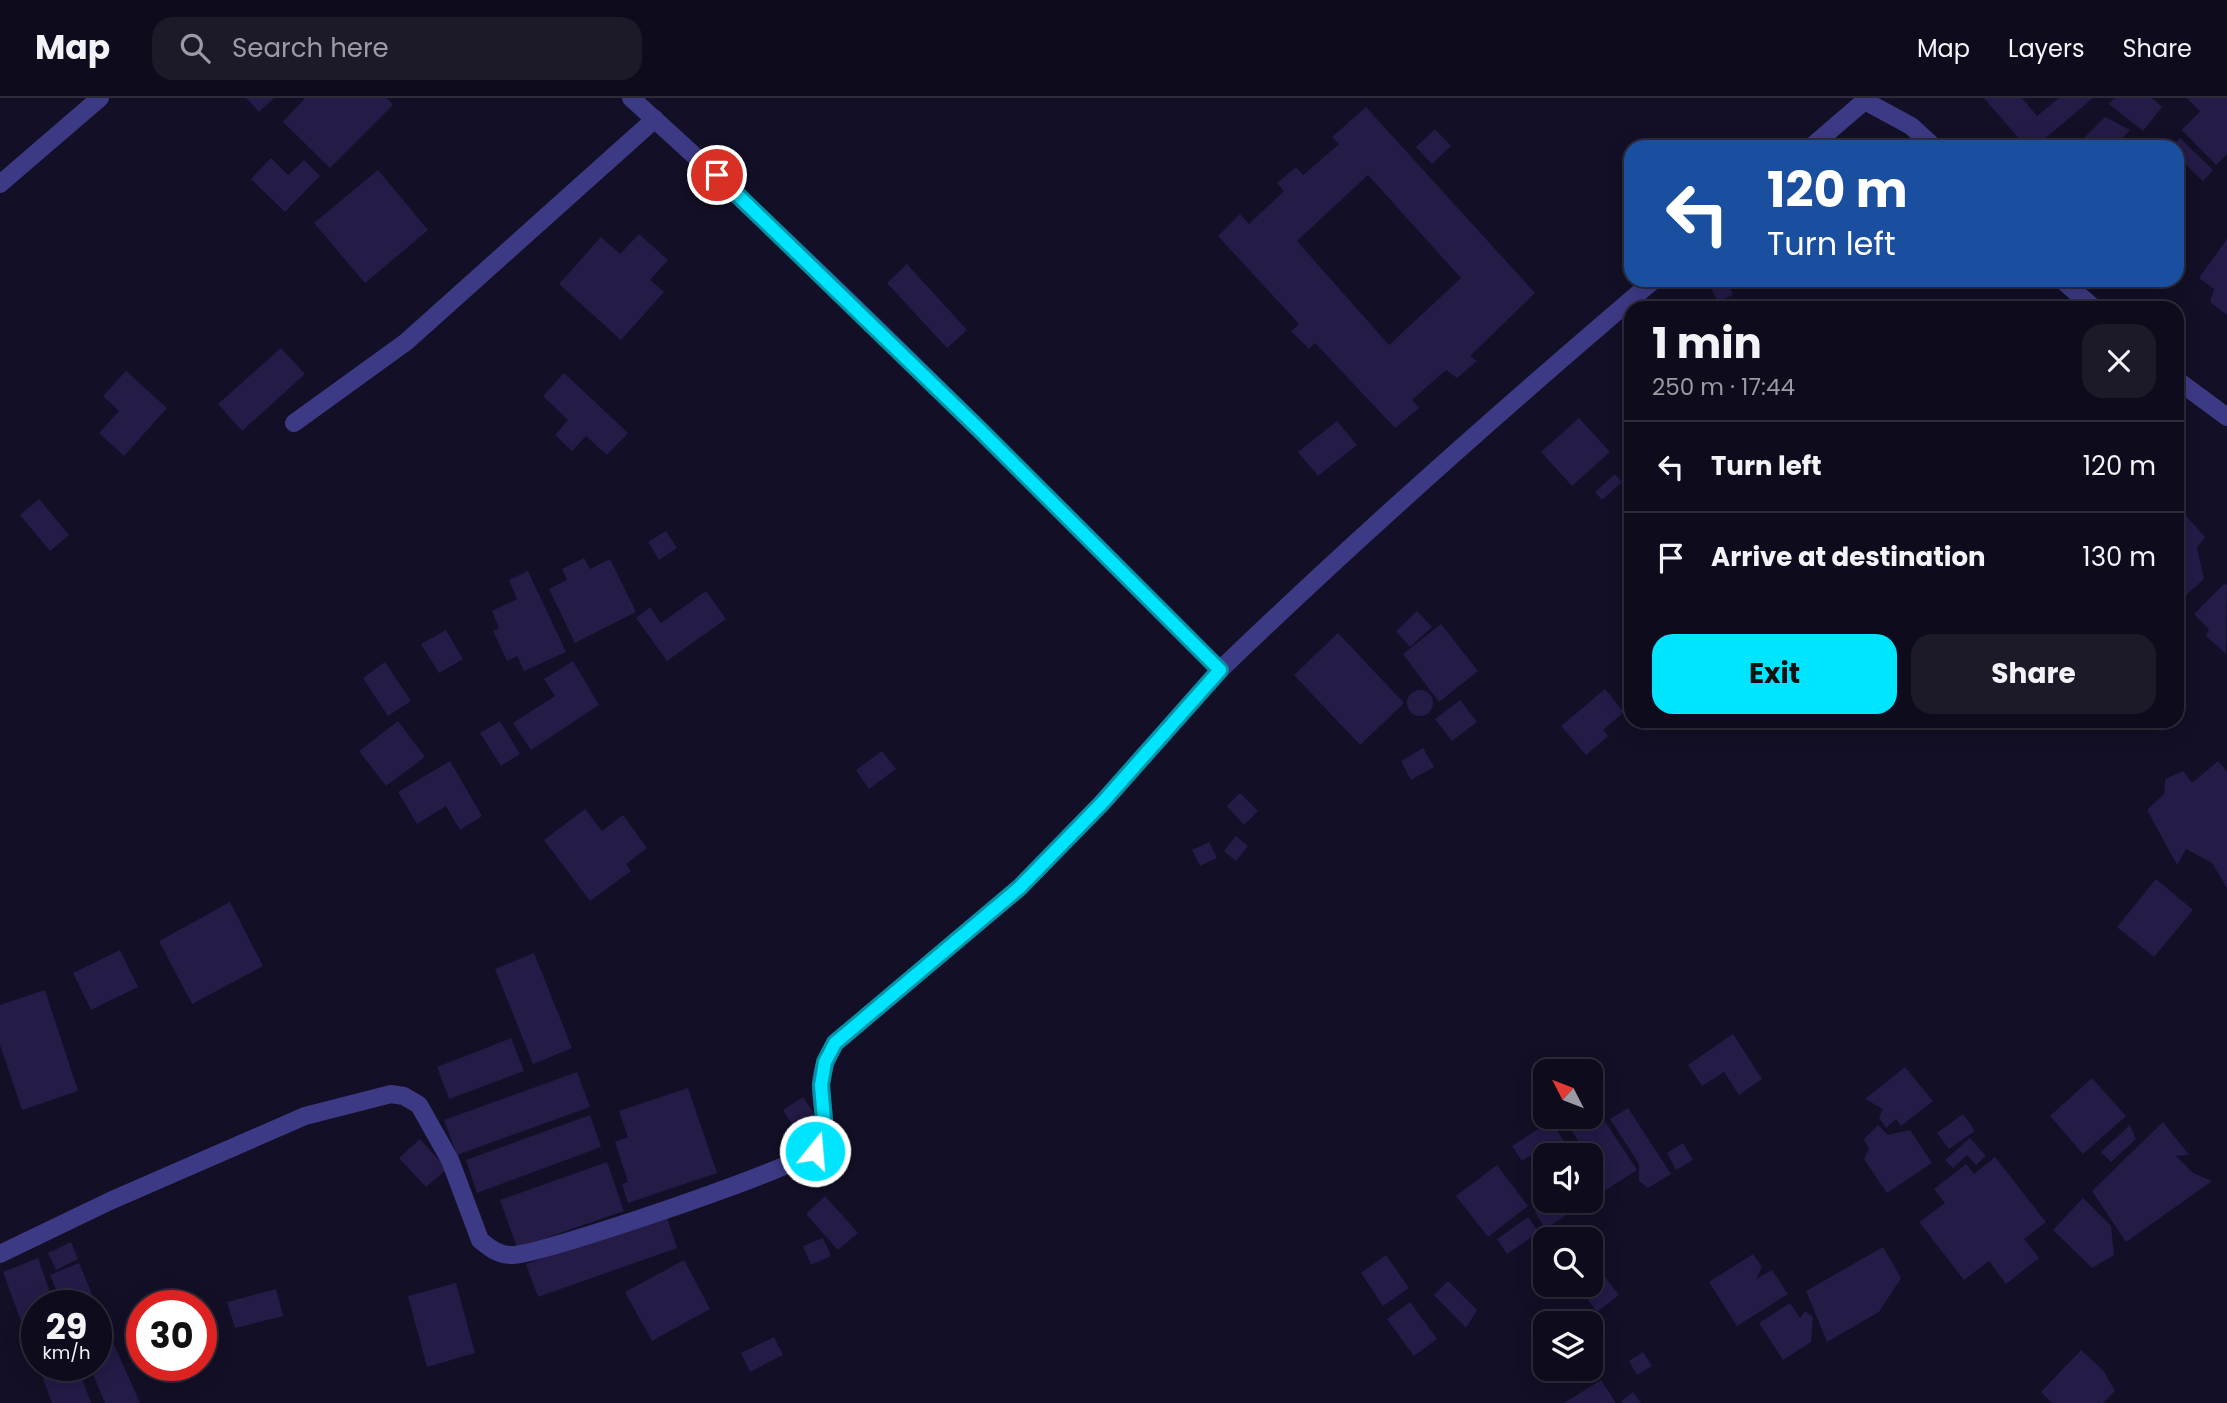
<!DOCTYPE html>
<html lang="en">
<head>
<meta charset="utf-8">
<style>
	body { margin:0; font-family:Poppins,sans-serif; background:#1c1929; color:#f1f3f6; height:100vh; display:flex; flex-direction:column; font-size:26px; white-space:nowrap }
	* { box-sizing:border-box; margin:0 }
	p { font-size:23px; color:#9b9ba3 }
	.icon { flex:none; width:38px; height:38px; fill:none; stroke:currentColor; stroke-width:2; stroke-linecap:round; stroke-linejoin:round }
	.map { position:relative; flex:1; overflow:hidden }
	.panel { position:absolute; left:1624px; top:203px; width:560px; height:427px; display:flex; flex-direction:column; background:#0e0b1c; border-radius:21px; box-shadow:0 4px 18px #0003,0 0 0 2px #2e2b3b }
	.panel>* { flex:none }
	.banner { position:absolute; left:1624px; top:42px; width:560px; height:147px; border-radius:21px; box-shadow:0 4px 18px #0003,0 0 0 2px #2e2b3b; background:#1a4fa0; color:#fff; overflow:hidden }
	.needle { width:46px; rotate:312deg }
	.tools { position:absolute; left:1533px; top:961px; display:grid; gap:14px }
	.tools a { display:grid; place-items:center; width:70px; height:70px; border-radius:14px; background:#0e0b1c; box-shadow:0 4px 18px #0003,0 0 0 2px #2e2b3b; font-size:35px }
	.speed { position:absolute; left:21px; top:1192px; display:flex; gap:14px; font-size:35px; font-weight:700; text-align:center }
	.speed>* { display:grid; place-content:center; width:91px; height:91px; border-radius:50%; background:#0e0b1c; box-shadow:0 4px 18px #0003,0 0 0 2px #2e2b3b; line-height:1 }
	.speed small { font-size:18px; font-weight:400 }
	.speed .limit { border:10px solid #d22; background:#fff; color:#111 }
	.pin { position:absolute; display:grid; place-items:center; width:60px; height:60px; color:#fff; margin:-30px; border:4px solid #fff; border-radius:50%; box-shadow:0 2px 7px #0007 }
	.me { position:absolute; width:77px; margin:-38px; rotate:17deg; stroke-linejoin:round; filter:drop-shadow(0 0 5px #0008) }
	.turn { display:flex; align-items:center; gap:24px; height:147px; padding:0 28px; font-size:32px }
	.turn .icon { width:91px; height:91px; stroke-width:2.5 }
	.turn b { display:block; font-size:49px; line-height:60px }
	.round { display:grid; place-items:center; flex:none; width:74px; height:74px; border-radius:21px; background:#1c1929 }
	.headline { display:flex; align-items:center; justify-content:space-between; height:119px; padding:0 28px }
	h1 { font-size:42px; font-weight:700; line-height:52px }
	.button { display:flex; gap:14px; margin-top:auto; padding:14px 28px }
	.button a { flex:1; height:80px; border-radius:21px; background:#00e5ff; color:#111; font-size:28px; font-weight:700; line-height:80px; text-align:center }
	.button a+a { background:#1c1929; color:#f1f3f6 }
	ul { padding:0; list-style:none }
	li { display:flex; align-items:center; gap:21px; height:91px; padding:0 28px; border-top:2px solid #2e2b3b }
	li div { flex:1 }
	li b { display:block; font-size:26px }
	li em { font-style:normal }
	header { display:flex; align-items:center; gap:42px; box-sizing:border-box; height:98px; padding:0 35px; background:#0e0b1c; border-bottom:2px solid #2e2b3b }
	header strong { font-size:33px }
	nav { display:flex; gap:38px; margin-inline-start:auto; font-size:24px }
	.search { width:490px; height:63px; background:#1c1929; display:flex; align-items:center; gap:18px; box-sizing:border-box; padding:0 24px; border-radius:21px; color:#9b9ba3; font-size:26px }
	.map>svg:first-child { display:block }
</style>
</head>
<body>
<header>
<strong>Map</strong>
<div class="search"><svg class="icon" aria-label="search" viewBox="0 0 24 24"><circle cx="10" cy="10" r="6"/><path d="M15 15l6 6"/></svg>Search here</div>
<nav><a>Map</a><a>Layers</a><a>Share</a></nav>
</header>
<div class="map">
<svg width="2227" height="1305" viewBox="0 0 2227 1305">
	<rect width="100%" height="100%" fill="#130f26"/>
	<!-- building -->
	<g fill="#241b47" fill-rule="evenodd">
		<polygon points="246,0 274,0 259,14"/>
		<polygon points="305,0 387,0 393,7 330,70 283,24"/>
		<polygon points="1984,0 2022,0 2037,18 2059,0 2093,0 2035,49 2026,49"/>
		<polygon points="2114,0 2152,0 2162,9 2143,33 2109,6"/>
		<polygon points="2187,0 2227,0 2227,56 2216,67 2182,32 2200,13"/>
		<path d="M1366,9l169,186 -65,63 7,5 -20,17 -11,-8 -34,30 7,8 -24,20 -80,-85 -6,6 -18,-18 8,-7 -81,-88 22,-22 9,10 35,-33 -7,-8 19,-16 7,8 36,-31 -7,-7zM1368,77l93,103 -72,67 -92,-104z"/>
		<polygon points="2105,19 2130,32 2114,49 2075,49"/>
		<polygon points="1435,31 1451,48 1432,66 1416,49"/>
		<polygon points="2180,40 2213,72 2203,83 2177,58 2177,49 2172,49"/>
		<polygon points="271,60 288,77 304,62 320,78 285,114 251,81"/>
		<polygon points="378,72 428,132 365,185 314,125"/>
		<polygon points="639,136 668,162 650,182 664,194 621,242 559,186 601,139 620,156"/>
		<polygon points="2227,141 2227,217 2210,204 2214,191 2199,180"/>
		<polygon points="907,166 967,232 947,250 887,185"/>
		<polygon points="1727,183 1733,197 1718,204 1711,190"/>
		<polygon points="281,250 305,276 242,333 218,306"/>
		<polygon points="126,273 167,310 124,358 99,335 119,313 103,298"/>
		<polygon points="564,275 628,335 607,357 586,338 572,353 555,337 568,322 543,298"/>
		<polygon points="1579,320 1610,354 1572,388 1541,354"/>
		<polygon points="1337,323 1357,347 1318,378 1298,354"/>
		<polygon points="1615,376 1622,384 1602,402 1595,394"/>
		<polygon points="39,401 69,437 50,453 20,417"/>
		<polygon points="2180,411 2205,439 2197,450 2204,481 2177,505 2177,414"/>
		<polygon points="666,433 677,450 659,462 648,444"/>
		<polygon points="584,460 590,471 610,461 636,514 575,545 549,491 567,482 562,471"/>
		<polygon points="528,473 566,554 524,573 517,558 507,563 493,533 499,530 492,513 517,501 509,482"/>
		<polygon points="2225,485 2227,487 2226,556 2206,538 2209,531 2194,516"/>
		<polygon points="706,493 726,521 667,563 636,520 650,509 661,525"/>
		<polygon points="1417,513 1432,529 1410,549 1396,533"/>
		<polygon points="1441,526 1478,573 1439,604 1403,556"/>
		<polygon points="446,532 463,561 439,575 421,546"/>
		<polygon points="1338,535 1404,605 1360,647 1294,577"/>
		<polygon points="573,563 599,607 531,652 513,625 555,598 544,581"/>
		<polygon points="385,564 411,603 388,618 363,580"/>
		<polygon points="1605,591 1624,614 1603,632 1608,638 1586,657 1561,628"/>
		<circle cx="1420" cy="605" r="13"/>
		<polygon points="1460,602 1477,624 1452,643 1435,621"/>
		<polygon points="398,623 425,659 386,688 359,653"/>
		<polygon points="500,623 520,656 501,668 480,635"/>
		<polygon points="1423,650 1434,669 1411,682 1401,663"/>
		<polygon points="882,653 896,671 869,691 856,672"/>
		<polygon points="450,663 482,718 460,732 446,708 417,726 398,694"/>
		<polygon points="2218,663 2227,673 2227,790 2212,765 2186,751 2177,767 2147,712 2164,696 2165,681 2183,673 2192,685"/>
		<polygon points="1240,695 1258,713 1244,727 1227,708"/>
		<polygon points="585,711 602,733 623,717 647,750 626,766 631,773 590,803 544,742"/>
		<polygon points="1236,738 1248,748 1236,763 1224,753"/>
		<polygon points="1209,744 1217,760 1200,768 1192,752"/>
		<polygon points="2156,781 2193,812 2154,859 2117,829"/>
		<polygon points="230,804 263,868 192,906 159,843"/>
		<polygon points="120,852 138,889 91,912 73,875"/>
		<polygon points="534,855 572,950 533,966 495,871"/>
		<polygon points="45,892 78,993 22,1012 0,947 0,907"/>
		<polygon points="1733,936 1762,981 1739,997 1724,974 1702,988 1688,967"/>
		<polygon points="511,940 524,973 449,1001 437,969"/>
		<polygon points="1905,969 1933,1003 1901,1028 1896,1021 1886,1030 1879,1020 1883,1011 1865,1001"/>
		<polygon points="577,974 590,1009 457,1057 444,1022"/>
		<polygon points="2092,980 2126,1018 2083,1056 2050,1018"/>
		<polygon points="688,990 717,1075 628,1105 622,1086 628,1084 615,1044 628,1039 619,1013"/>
		<polygon points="803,999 824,1031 804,1045 783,1012"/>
		<polygon points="1591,1002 1637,1072 1598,1097 1591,1085 1591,1057 1575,1057 1579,1044 1562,1018 1591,1018"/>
		<polygon points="1628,1010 1671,1076 1648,1090 1639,1083 1639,1066 1610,1021"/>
		<polygon points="1963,1016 1975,1033 1949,1051 1937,1035"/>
		<polygon points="590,1017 601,1049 477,1095 466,1062"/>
		<polygon points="1551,1023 1571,1054 1566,1057 1545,1057 1535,1066 1533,1056 1522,1063 1512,1048"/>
		<polygon points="2163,1024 2189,1057 2176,1058 2193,1075 2212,1083 2126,1144 2092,1093"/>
		<polygon points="1878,1027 1888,1037 1910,1032 1932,1065 1887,1095 1864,1061 1869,1051 1864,1041"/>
		<polygon points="2130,1027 2136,1041 2111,1064 2101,1054"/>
		<polygon points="1970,1040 1986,1058 1976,1067 1967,1057 1953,1070 1945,1062"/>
		<polygon points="420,1041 447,1071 426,1089 399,1060"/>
		<polygon points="1683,1045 1693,1062 1676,1072 1667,1055"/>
		<polygon points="1995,1059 2046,1124 2024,1141 2039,1160 2006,1186 1989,1163 1964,1182 1919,1124 1945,1105 1934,1091 1966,1066 1974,1076"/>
		<polygon points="607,1064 624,1113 517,1150 500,1102"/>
		<polygon points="1497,1067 1528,1108 1488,1139 1456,1098"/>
		<polygon points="1545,1084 1545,1102 1590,1102 1545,1131 1535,1114 1539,1105 1531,1096"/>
		<polygon points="825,1098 858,1135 838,1152 806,1116"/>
		<polygon points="2083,1100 2111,1128 2114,1157 2092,1170 2053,1132"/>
		<polygon points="666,1117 677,1150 538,1199 526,1166"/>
		<polygon points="1528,1119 1539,1134 1507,1156 1497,1141"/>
		<polygon points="823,1140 831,1158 811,1167 803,1148"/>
		<polygon points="71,1144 78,1161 56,1172 48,1155"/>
		<polygon points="1883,1149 1901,1180 1879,1214 1827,1244 1806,1193"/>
		<polygon points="1753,1156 1762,1169 1756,1181 1772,1172 1788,1196 1737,1228 1709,1184"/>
		<polygon points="1386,1157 1409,1190 1383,1208 1361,1175"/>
		<polygon points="38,1160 55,1208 37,1208 36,1264 3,1174"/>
		<polygon points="684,1162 710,1211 652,1243 625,1194"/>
		<polygon points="79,1165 97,1208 140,1305 105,1305 89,1267 96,1267 96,1208 63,1208 50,1177"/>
		<polygon points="1605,1179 1619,1197 1597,1214 1583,1195"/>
		<polygon points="1448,1183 1477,1212 1466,1230 1434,1197"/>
		<polygon points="456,1185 475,1255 427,1269 408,1198"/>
		<polygon points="276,1191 283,1218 235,1230 227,1204"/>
		<polygon points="1410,1204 1437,1241 1414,1258 1387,1221"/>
		<polygon points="1790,1205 1800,1220 1805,1213 1813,1219 1811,1244 1783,1262 1759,1225"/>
		<polygon points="774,1239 783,1257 750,1274 741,1255"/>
		<polygon points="2081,1252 2103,1272 2115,1293 2103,1305 2052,1305 2041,1294"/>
		<polygon points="1643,1254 1652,1268 1637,1277 1629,1263"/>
		<polygon points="38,1267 77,1267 91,1305 52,1305"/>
		<polygon points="1601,1282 1616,1305 1564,1305"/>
		<polygon points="1633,1294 1641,1305 1623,1305 1621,1303"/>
	</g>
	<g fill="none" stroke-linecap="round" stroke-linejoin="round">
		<!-- minor -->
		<g stroke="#3d3a85" stroke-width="18">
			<path d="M631,0c204,183 396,379 589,572 140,-135 286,-264 434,-390"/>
			<polyline points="1865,3 1911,28 1934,49"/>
			<polyline points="1811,49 1868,0"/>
			<polyline points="0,86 100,0"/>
			<polyline points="2062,182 2094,210"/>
			<polyline points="2177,282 2227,319"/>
			<polyline points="294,325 406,244 655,21"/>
			<path d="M0,1156l110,-53 195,-85 86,-22 13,2 15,9 31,55 30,80c10,8 19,16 33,15 30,-1 287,-88 302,-105 18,-20 4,-44 6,-67 1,-15 7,-27 14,-40l184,-155 83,-85 118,-133"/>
		</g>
	</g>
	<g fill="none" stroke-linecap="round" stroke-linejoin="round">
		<!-- route casing -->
		<g stroke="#0095a6" stroke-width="18">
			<polyline id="route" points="717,77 980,332 1220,572 1102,705 1019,790 835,945 825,964 821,987 825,1034 815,1053"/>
		</g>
		<!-- route -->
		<use href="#route" stroke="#00e5ff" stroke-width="12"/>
	</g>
</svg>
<div class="tools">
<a><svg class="needle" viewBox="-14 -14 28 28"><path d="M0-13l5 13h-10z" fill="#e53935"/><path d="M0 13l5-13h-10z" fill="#9b9ba3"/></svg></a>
<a><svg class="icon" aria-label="sound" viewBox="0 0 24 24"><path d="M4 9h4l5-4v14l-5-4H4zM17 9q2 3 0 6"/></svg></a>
<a><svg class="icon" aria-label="search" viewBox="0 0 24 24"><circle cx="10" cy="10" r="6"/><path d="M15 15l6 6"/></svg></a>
<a><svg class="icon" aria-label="layers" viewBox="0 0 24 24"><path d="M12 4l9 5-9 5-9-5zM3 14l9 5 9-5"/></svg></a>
</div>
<div class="speed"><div>29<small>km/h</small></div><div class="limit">30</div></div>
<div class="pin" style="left:717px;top:77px;background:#d93025"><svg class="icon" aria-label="arrive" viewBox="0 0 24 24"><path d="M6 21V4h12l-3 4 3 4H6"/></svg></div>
<svg class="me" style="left:815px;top:1053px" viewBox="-20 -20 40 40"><circle r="17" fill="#00e5ff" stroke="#fff" stroke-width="3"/><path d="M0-11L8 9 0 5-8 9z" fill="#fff"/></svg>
<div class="banner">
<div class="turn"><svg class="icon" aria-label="left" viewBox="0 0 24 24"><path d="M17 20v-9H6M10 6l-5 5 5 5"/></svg><div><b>120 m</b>Turn left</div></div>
</div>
<section class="panel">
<div class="headline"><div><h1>1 min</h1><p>250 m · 17:44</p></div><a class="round"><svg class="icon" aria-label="close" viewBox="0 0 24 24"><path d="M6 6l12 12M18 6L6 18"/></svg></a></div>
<ul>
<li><svg class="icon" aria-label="left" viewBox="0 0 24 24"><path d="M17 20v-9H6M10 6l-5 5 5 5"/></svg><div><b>Turn left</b></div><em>120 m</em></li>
<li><svg class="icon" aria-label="arrive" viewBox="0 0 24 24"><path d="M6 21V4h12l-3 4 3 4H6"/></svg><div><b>Arrive at destination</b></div><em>130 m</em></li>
</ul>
<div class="button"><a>Exit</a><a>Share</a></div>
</section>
</div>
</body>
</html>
